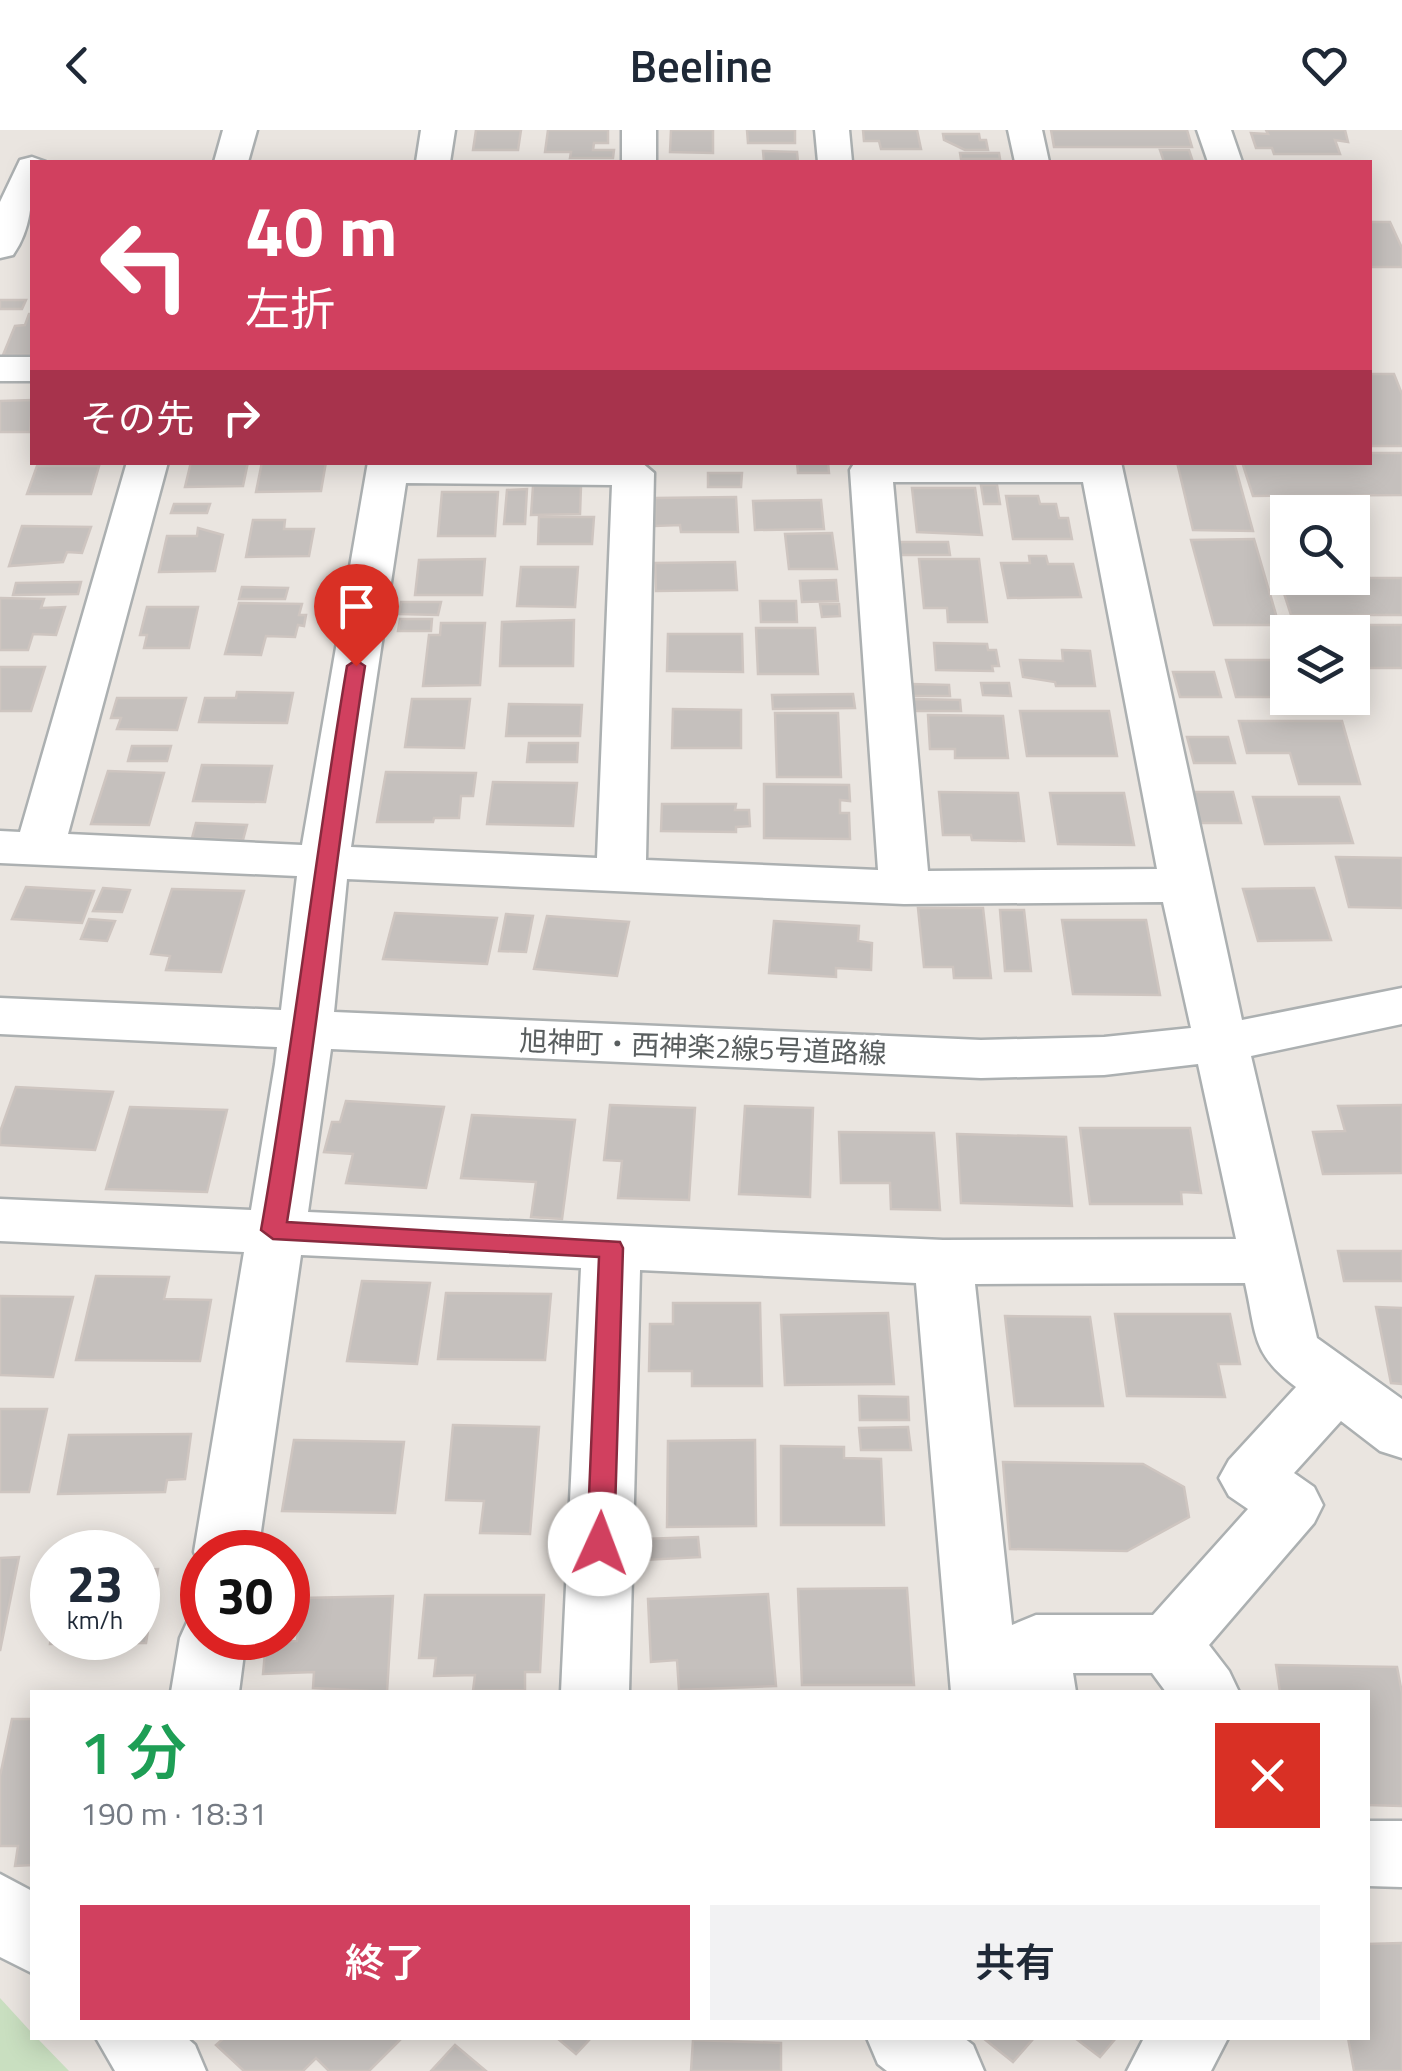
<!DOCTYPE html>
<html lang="ja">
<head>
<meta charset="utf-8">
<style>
	body { margin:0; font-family:"Titillium Web","Noto Sans JP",sans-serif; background:#f2f2f3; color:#1f2937; height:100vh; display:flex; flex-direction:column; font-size:38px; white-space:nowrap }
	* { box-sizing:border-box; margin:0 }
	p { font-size:32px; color:#747a83 }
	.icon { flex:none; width:55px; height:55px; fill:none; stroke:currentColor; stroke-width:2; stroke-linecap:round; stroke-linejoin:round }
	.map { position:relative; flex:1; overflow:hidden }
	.details { position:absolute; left:30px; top:1560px; width:1340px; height:350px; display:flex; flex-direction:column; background:#fff; border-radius:0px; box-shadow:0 5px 25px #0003 }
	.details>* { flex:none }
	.top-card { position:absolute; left:30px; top:30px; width:1342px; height:305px; border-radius:0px; box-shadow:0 5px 25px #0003; background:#d1405f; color:#fff; overflow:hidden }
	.controls { position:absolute; left:1270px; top:365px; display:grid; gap:20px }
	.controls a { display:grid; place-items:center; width:100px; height:100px; border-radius:0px; background:#fff; box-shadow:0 5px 25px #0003; font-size:50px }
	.speed { position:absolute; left:30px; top:1400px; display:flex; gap:20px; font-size:50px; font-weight:700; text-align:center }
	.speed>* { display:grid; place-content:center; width:130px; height:130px; border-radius:50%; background:#fff; box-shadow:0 5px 25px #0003; line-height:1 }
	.speed small { font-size:25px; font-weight:400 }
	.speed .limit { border:15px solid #d22; background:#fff; color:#111 }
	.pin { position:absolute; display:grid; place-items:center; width:85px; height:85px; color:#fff; margin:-102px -42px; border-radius:50% 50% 50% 0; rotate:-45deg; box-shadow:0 0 10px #0007 }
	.pin .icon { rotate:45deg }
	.me { position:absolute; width:110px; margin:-55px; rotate:2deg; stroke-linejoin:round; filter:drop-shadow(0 0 8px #0008) }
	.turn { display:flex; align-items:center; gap:35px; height:210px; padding:0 50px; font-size:45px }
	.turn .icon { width:130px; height:130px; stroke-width:2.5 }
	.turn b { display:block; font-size:70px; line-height:85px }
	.then { display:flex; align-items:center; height:95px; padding:0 50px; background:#0003; gap:20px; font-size:38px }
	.round { display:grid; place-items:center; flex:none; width:105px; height:105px; border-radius:0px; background:#f2f2f3 }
	.summary { display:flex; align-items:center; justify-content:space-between; height:170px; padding:0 50px }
	h1 { font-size:60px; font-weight:600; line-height:75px; color:#1e9e55 }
	.action { display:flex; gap:20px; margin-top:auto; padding:20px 50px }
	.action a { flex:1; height:115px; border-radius:0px; background:#d1405f; color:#fff; font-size:40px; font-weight:600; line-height:115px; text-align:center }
	.action a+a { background:#f2f2f3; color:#1f2937 }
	header { display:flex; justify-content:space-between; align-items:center; height:130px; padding:0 50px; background:#fff; font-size:45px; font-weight:600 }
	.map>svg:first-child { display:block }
</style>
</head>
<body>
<header><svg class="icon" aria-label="back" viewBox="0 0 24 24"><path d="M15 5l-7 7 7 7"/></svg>Beeline<svg class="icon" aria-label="heart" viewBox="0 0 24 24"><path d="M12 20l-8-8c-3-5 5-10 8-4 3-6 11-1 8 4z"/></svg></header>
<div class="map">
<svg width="1402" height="1941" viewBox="0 0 1402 1941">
	<rect width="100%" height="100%" fill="#eae5e0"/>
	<!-- green -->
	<polygon fill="#c9dfc0" points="0,1868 32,1903 32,1908 37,1908 69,1941 0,1941"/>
	<!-- building -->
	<g fill="#c5c0bd" stroke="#cec5c0" stroke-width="2.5">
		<polygon points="476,0 521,0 518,20 473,20"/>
		<polygon points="548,0 608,0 608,13 594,13 593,20 614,20 613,28 570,28 571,22 545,22"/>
		<polygon points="671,0 713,0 713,23 670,22"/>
		<polygon points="747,0 795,0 795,13 748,13"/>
		<polygon points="863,0 917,0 921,19 881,19 879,11 864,11"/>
		<polygon points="1051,0 1187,0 1192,17 1054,17"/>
		<polygon points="1266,0 1345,0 1348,12 1335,10 1340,24 1274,24 1272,18 1256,18 1251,3 1268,4"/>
		<polygon points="943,4 979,4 980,10 986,10 988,20 965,20 944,10"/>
		<polygon points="1160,20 1189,20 1193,32 1164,32"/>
		<polygon points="763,21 797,22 798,32 764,32"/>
		<polygon points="960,23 999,23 1000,29 961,29"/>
		<polygon points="1370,92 1390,92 1402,118 1402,137 1370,137"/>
		<polygon points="0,170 26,170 22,179 0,179"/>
		<polygon points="29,184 32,184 32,225 3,225 15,196 25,195"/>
		<polygon points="1370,244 1394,244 1402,264 1402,316 1370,316"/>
		<polygon points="32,270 30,302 0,302 0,271"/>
		<polygon points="1370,323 1402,323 1402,365 1253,366 1242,332 1370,332"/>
		<polygon points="191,332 248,332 243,356 185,357"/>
		<polygon points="262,332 326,332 321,361 256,362"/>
		<polygon points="797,332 828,332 829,343 798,343"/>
		<polygon points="1177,332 1234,332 1253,401 1193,400"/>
		<polygon points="37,336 99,336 91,364 27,364"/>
		<polygon points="708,343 742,343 741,357 708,357"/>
		<polygon points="981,355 997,355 1000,374 984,374"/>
		<polygon points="533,356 581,356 580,384 531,385"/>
		<polygon points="912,358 975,358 982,405 917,402"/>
		<polygon points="527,359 525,394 504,394 507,360"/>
		<polygon points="442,362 498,362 495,406 438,406"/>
		<polygon points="1006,366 1038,366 1040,374 1056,374 1059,388 1068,388 1072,409 1013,409"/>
		<polygon points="736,367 738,402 681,402 680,395 655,396 655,368"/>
		<polygon points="821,370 824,399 755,400 753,371"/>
		<polygon points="174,374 210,374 207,383 171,383"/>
		<polygon points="539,387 594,387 592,414 538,414"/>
		<polygon points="253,390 285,390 284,399 314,399 309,426 246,427"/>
		<polygon points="22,396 91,397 82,423 67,422 63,432 9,436"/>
		<polygon points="198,398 223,405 215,441 159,442 167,406 197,406"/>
		<polygon points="832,403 837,439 789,439 785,404"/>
		<polygon points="1254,409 1279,495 1214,495 1191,410"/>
		<polygon points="899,412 948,412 950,425 901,425"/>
		<polygon points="1029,426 1046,426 1048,434 1073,434 1081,467 1008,468 1001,433 1030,433"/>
		<polygon points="485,429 482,465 415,465 419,430"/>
		<polygon points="919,429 979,429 987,492 948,492 947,478 924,478"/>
		<polygon points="735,432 737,460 656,461 655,433"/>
		<polygon points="521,437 578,437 575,477 517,476"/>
		<polygon points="1279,448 1402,448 1402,485 1291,485"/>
		<polygon points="836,450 838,471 802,472 800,451"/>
		<polygon points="81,452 78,464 13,465 16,453"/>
		<polygon points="242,457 288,458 285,469 239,469"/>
		<polygon points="0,468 44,469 41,478 65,477 56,505 33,504 28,520 0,520"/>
		<polygon points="760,471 796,471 797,492 761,492"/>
		<polygon points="401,472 441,472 438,485 399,484"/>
		<polygon points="239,473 302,474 299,485 306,485 304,496 298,495 295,507 266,506 261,525 225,524"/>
		<polygon points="820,474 839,474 840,486 822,487"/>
		<polygon points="147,477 198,477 189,518 144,518 147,505 140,505"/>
		<polygon points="400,489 432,489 431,501 398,501"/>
		<polygon points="574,490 573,536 500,536 502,492"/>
		<polygon points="441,493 485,493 480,555 423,556 429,505 440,505"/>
		<polygon points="1297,495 1402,495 1402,538 1352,538 1352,502 1299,502"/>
		<polygon points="756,498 815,498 818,544 758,544"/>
		<polygon points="668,504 742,504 743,542 667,541"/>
		<polygon points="934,513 987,514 988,520 996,520 999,536 992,536 993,541 936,540"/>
		<polygon points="1062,520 1090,521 1095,556 1056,556 1055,552 1023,547 1020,530 1063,531"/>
		<polygon points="1226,530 1286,530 1288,567 1236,567"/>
		<polygon points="0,537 45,537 31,581 0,581"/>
		<polygon points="1173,542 1214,542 1221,567 1180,567"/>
		<polygon points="981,553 1009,553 1011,566 983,565"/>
		<polygon points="911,554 949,555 950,566 912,566"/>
		<polygon points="237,562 293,563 287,593 199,592 205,568 236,568"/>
		<polygon points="853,564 855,578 773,579 772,565"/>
		<polygon points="117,568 186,568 177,600 117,599 121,588 111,588"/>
		<polygon points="412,569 470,569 464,618 405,617"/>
		<polygon points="913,569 960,570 961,581 914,581"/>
		<polygon points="509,574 582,575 580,606 506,606"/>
		<polygon points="673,579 741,580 741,618 672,618"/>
		<polygon points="1020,581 1109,581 1117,626 1027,626"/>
		<polygon points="775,583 838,583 841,647 777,647"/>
		<polygon points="928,585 1003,586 1008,628 955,628 955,619 930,619"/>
		<polygon points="1239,591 1342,591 1360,654 1299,654 1290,623 1247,623"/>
		<polygon points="1187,607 1228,607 1235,633 1194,633"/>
		<polygon points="529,613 578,613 577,632 527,632"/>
		<polygon points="132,616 171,616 167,631 128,631"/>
		<polygon points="202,635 272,636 265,672 193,671"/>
		<polygon points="108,641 164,643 149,695 91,694"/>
		<polygon points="386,642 476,643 473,666 461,666 459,688 434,688 433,692 377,692"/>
		<polygon points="493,652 577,653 573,696 487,694"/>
		<polygon points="764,654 849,655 850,671 840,670 840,683 849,683 850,709 764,708"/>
		<polygon points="939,662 1018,663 1024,711 972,710 971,705 943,705"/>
		<polygon points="1193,662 1233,662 1241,693 1200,693"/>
		<polygon points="1050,663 1124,663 1134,715 1058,714"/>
		<polygon points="1253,667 1339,667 1353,713 1265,714"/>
		<polygon points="662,674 736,674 735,680 749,680 750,696 736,697 736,702 661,701"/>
		<polygon points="196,693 247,695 243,710 192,708"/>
		<polygon points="1336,727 1402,728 1402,778 1349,777"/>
		<polygon points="26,757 94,761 82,793 12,789"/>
		<polygon points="103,758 130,760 122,782 93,781"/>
		<polygon points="1314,758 1331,810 1258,811 1243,759"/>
		<polygon points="172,759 244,761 221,842 166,840 170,826 151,824"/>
		<polygon points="918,778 983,778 991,848 954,848 953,837 924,837"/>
		<polygon points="1000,780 1024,780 1031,841 1005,841"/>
		<polygon points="395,783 497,788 487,834 383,829"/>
		<polygon points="506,784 533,786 526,822 499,821"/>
		<polygon points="547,786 629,792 617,846 534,839"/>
		<polygon points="89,789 115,791 107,811 81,809"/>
		<polygon points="1062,790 1146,790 1160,865 1073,864"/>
		<polygon points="774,791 859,796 858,811 872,813 871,840 836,838 836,847 769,843"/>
		<polygon points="16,957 113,962 95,1020 0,1015 0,1002"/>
		<polygon points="346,971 444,977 426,1058 346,1053 353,1024 324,1022 332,992 340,992"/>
		<polygon points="610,975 695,978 689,1070 618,1068 622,1031 604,1030"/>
		<polygon points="1402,975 1402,1043 1323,1044 1313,1002 1345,1001 1338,976"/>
		<polygon points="745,976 813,978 810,1067 739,1064"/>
		<polygon points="130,977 227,980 207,1062 106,1059"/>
		<polygon points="472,985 575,990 562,1089 531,1087 536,1052 461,1048"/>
		<polygon points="1080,998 1190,998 1201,1063 1181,1062 1182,1074 1090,1074"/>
		<polygon points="839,1002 934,1003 940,1080 891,1079 890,1053 841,1053"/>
		<polygon points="957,1004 1066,1007 1072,1076 961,1073"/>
		<polygon points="1338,1121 1402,1121 1402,1151 1344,1151"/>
		<polygon points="96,1146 169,1147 164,1169 211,1170 200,1231 76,1230"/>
		<polygon points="362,1151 430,1153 417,1234 347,1231"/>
		<polygon points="446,1163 551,1164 545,1230 438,1229"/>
		<polygon points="0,1166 73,1167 53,1247 0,1245"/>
		<polygon points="673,1173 760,1173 762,1256 692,1256 692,1241 649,1241 650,1194 673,1194"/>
		<polygon points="1376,1177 1402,1178 1402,1254 1391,1253"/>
		<polygon points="888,1183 894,1254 785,1255 781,1185"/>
		<polygon points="1115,1184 1230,1184 1240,1234 1218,1234 1225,1267 1127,1266"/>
		<polygon points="1005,1186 1090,1187 1103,1276 1015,1276"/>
		<polygon points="859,1266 908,1267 909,1290 860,1290"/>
		<polygon points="0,1279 47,1279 29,1362 0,1362"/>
		<polygon points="453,1295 539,1297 530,1404 480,1403 484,1371 446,1370"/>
		<polygon points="908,1297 911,1320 861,1320 859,1298"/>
		<polygon points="191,1304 185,1349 167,1350 165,1362 58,1364 69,1305"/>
		<polygon points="294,1310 404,1312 395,1383 282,1381"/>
		<polygon points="755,1310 756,1396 667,1397 668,1311"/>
		<polygon points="781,1316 844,1317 844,1328 881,1329 884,1395 781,1395"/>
		<polygon points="1003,1332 1143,1334 1184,1357 1189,1387 1127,1421 1010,1419"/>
		<polygon points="698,1407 700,1427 644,1430 643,1409"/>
		<polygon points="19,1427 0,1521 0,1428"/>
		<polygon points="158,1439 146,1513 50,1514 52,1499 52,1508 138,1508 138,1440"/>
		<polygon points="907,1458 914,1555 802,1555 798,1459"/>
		<polygon points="768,1464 776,1556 679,1560 677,1530 651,1532 648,1469"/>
		<polygon points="425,1465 544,1465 540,1542 525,1542 525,1560 473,1561 475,1545 434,1546 436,1528 419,1528"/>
		<polygon points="393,1466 387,1562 313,1558 314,1542 263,1544 266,1512 297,1511 301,1468"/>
		<polygon points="1276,1535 1397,1537 1402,1563 1402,1676 1368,1675 1368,1562 1280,1562"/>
		<polygon points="12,1589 32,1589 32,1735 15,1736 18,1716 0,1716 0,1646"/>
		<polygon points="1402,1813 1402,1941 1354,1941 1348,1908 1368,1908 1368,1814"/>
		<polygon points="224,1908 402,1908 369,1941 329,1941 316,1928 303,1941 244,1941 216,1915"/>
		<polygon points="557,1908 591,1908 576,1924"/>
		<polygon points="983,1908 1034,1908 1013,1932"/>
		<polygon points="1075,1908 1116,1908 1100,1927"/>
		<polygon points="693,1910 781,1913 781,1941 691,1941"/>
		<polygon points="455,1915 486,1941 431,1941"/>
	</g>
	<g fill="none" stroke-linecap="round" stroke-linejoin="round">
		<!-- minor casing -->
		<g stroke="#acb0b1" stroke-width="5">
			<g id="minor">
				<polygon points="223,0 257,0 248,32 214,32"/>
				<polygon points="421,0 455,0 450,32 416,32"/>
				<rect x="622" y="0" width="34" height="32"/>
				<polygon points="815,0 849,0 852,32 818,32"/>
				<polygon points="1008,0 1042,0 1049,32 1015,32"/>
				<polygon points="1197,0 1231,0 1242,32 1208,32"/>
				<path d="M32,27l14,5h-14c0,34 1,64 -19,93l-13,3v-56l20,-42z"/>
				<rect x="0" y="227" width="32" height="24"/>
				<path d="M127,332h41l-100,372 234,11 66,-383h273l13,11 -8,387 232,10 -28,-400 5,-8h266l121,558 160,-32v36l-151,32 66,282 85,61v59l-22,-7 -39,-30 -47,52 20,14 9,18 -9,18 -105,122 20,26 10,21h-73l-14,-19h-79l3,19h-125l-35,-409 -276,-13 -11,422h-68l20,-424 -280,-13 -43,297h-56v18l-8,-18 50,-300 -244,-11v-42l251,11 24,-146 2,-17 -277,-13v-36l281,12 16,-134 -297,-13v-32l20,1zM893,352h190l74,387 -229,2zM406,353l206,2 -15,373 -246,-11zM347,749l557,25 259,-2 28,126 -87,9 -123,3 -647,-28zM331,919l650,29 123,-3 94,-11 38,175 -293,1 -635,-28zM1245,1153c12,53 6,70 51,104l-67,73 -10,18 10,18 19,13 -95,106h-117l-24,10 -37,-341z"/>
				<polygon points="202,1483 202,1508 246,1508 239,1562 171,1562 180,1508 189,1488"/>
				<polygon points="1368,1691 1402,1691 1402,1757 1368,1756"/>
				<polygon points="0,1744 32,1761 32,1843 0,1827"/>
				<polygon points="96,1908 187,1908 195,1915 206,1941 115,1941"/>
				<polygon points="867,1908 964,1908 973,1915 984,1941 887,1941 878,1934"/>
				<polygon points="1144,1908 1228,1908 1211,1941 1127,1941"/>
			</g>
		</g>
		<!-- minor -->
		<use href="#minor" fill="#fff" fill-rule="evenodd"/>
	</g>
	<!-- route -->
	<path fill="#d1405f" stroke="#882a3e" stroke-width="2.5" d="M356,530l9,6c-29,185 -48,371 -78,556l333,20 3,6 -9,296 -4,8 -10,4 -9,-4 -4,-8 12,-287 -326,-18 -12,-9c33,-187 54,-376 86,-564z"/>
	<g text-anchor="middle" stroke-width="9" stroke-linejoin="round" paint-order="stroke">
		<!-- street labels -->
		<g font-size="28" fill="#595e5f" stroke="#fff">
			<text transform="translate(703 917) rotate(2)" y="10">旭神町・西神楽2線5号道路線</text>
		</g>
	</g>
</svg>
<div class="controls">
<a><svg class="icon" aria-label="search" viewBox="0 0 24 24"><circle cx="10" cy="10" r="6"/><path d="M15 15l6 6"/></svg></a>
<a><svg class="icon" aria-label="layers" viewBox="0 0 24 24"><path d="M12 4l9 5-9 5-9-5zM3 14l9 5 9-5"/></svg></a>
</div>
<div class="speed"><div>23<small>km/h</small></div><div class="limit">30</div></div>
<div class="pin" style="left:356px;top:536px;background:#d93025"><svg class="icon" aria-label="arrive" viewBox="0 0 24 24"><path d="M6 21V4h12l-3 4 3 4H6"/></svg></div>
<svg class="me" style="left:600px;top:1414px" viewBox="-20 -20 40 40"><circle r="19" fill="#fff"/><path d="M0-13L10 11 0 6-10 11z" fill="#d1405f"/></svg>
<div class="top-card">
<div class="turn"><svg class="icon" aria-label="left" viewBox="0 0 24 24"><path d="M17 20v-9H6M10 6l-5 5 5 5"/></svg><div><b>40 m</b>左折</div></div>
<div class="then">その先<svg class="icon" aria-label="right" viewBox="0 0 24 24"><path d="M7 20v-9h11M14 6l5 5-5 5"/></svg></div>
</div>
<section class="details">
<div class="summary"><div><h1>1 分</h1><p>190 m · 18:31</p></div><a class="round" style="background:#d93025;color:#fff"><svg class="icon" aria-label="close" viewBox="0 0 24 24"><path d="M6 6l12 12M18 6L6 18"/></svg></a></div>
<div class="action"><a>終了</a><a>共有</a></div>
</section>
</div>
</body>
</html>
